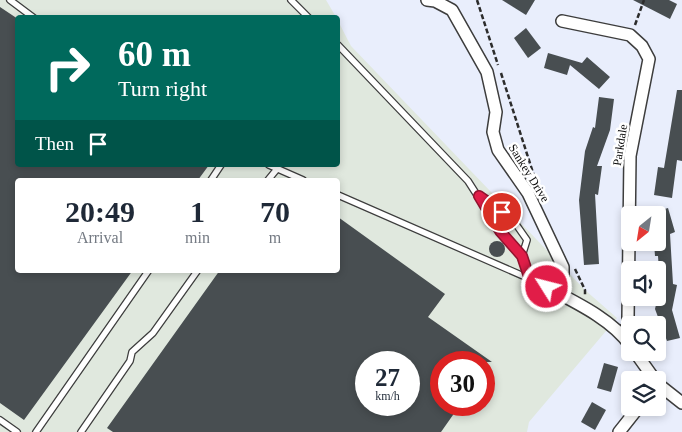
<!DOCTYPE html>
<html lang="en">
<head>
<meta charset="utf-8">
<style>
	body { margin:0; font-family:"Times New Roman",serif; background:#f2f2f3; color:#1f2937; height:100vh; display:flex; flex-direction:column; font-size:19px; white-space:nowrap }
	* { box-sizing:border-box; margin:0 }
	p { font-size:16px; color:#747a83 }
	.icon { flex:none; width:28px; height:28px; fill:none; stroke:currentColor; stroke-width:2; stroke-linecap:round; stroke-linejoin:round }
	.map { position:relative; flex:1; overflow:hidden }
	.details { position:absolute; left:15px; top:178px; width:325px; height:95px; display:flex; flex-direction:column; background:#fff; border-radius:5px; box-shadow:0 2px 8px #0003 }
	.details>* { flex:none }
	.hud { position:absolute; left:15px; top:15px; width:325px; height:152px; border-radius:5px; box-shadow:0 2px 8px #0003; background:#00695c; color:#fff; overflow:hidden }
	.needle { width:32px; rotate:210deg }
	.controls { position:absolute; left:621px; top:206px; display:grid; gap:10px }
	.controls a { display:grid; place-items:center; width:45px; height:45px; border-radius:5px; background:#fff; box-shadow:0 2px 8px #0003; font-size:25px }
	.speed { position:absolute; left:355px; top:351px; display:flex; gap:10px; font-size:25px; font-weight:700; text-align:center }
	.speed>* { display:grid; place-content:center; width:65px; height:65px; border-radius:50%; background:#fff; box-shadow:0 2px 8px #0003; line-height:1 }
	.speed small { font-size:12px; font-weight:400 }
	.speed .limit { border:8px solid #d22; background:#fff; color:#111 }
	.pin { position:absolute; display:grid; place-items:center; width:42px; height:42px; color:#fff; margin:-21px; border:2px solid #fff; border-radius:50%; box-shadow:0 1px 5px #0007 }
	.me { position:absolute; width:55px; margin:-28px; rotate:306deg; stroke-linejoin:round; filter:drop-shadow(0 0 4px #0008) }
	.turn { display:flex; align-items:center; gap:18px; height:105px; padding:0 20px; font-size:22px }
	.turn .icon { width:65px; height:65px; stroke-width:2.5 }
	.turn b { display:block; font-size:35px; line-height:42px }
	.then { display:flex; align-items:center; height:48px; padding:0 20px; background:#0003; gap:10px; font-size:19px }
	.eta { display:flex; justify-content:space-evenly; align-items:center; height:85px; text-align:center }
	.eta b { font-size:30px; font-weight:700; line-height:35px }
	.map>svg:first-child { display:block }
</style>
</head>
<body>
<div class="map">
<svg width="682" height="432" viewBox="0 0 682 432">
	<rect width="100%" height="100%" fill="#e9eefc"/>
	<!-- industrial -->
	<path fill="#e0e8de" fill-rule="evenodd" d="M0,0h326l10,17 -318,1v147h320v-144l13,25 234,244 32,28 -88,104 -2,10h-527zM18,180h320v90h-320zM366,362h43v43h-43zM441,362h43v43h-43z"/>
	<!-- building -->
	<g fill="#484e51" fill-rule="evenodd">
		<polygon points="502,0 535,0 526,15"/>
		<polygon points="633,0 669,0 677,4 670,19"/>
		<polygon points="0,7 18,19 18,165 209,165 198,180 18,180 18,270 133,270 24,420 0,403"/>
		<polygon points="526,28 541,48 528,58 514,38"/>
		<polygon points="548,53 582,63 587,57 610,77 599,89 570,65 567,75 544,68"/>
		<polygon points="677,90 682,90 682,161 677,160 672,198 654,195 658,167 664,168"/>
		<polygon points="599,97 614,99 610,130 597,166 602,166 598,195 595,194 599,264 584,265 579,200 585,151 593,127 595,128"/>
		<polygon points="668,208 675,232 670,234 673,284 677,285 672,310 680,338 667,341 655,309 664,270 659,271 658,256 655,256 654,243 663,243 658,224 658,211"/>
		<path d="M338,217l107,77 -17,23 64,45h-51v43h19l-19,27h-328l-6,-4 113,-158h118zM366,362h43v43h-43z"/>
		<circle cx="497" cy="249" r="8"/>
		<polygon points="604,363 618,367 611,392 597,388"/>
		<polygon points="592,402 606,410 595,430 581,422"/>
	</g>
	<g fill="none" stroke-linecap="round" stroke-linejoin="round">
		<!-- lane casing -->
		<g stroke="#3d3d3d" stroke-width="8">
			<g id="lane">
				<polyline points="10,0 34,18"/>
				<polyline points="291,0 309,18"/>
				<polyline points="338,45 468,181 500,231 522,256 527,240 513,220 479,196"/>
				<polyline points="269,165 303,180"/>
				<polyline points="211,180 221,165"/>
				<polyline points="268,180 277,169"/>
				<polyline points="338,195 537,282"/>
				<polyline points="522,256 529,277"/>
				<polyline points="0,420 17,432"/>
				<polyline points="36,432 149,270"/>
				<polyline points="81,432 130,361 132,352 153,333 198,270"/>
			</g>
		</g>
		<!-- street casing -->
		<g stroke="#3d3d3d" stroke-width="14">
			<g id="street">
				<polyline points="427,0 435,1 452,10 487,72 496,112 493,132 498,150 528,193 563,267 563,282 557,293"/>
				<polyline points="562,21 630,35 642,46 649,59 630,156 628,318 628,326 622,334"/>
				<path d="M537,282c31,17 72,34 93,63"/>
				<polyline points="635,352 655,380"/>
				<polyline points="658,384 682,403"/>
				<polyline points="619,432 638,408"/>
			</g>
		</g>
		<!-- path -->
		<g stroke="#2c2c2c" stroke-width="2.5" stroke-dasharray="5 2.5" stroke-linecap="butt">
			<polyline points="477,0 498,65"/>
			<polyline points="635,25 644,0"/>
			<polyline points="501,73 536,182"/>
			<polyline points="575,269 585,290 585,296"/>
		</g>
		<!-- lane -->
		<use href="#lane" stroke="#fff" stroke-width="5.5"/>
		<!-- street -->
		<use href="#street" stroke="#fff" stroke-width="11"/>
	</g>
	<g fill="none" stroke-linecap="round" stroke-linejoin="round">
		<!-- route casing -->
		<g stroke="#92132f" stroke-width="12">
			<polyline id="route" points="502,212 479,196 500,231 522,256 529,277 547,287"/>
		</g>
		<!-- route -->
		<use href="#route" stroke="#e11d48" stroke-width="9"/>
	</g>
	<g text-anchor="middle" stroke-width="5" stroke-linejoin="round" paint-order="stroke">
		<!-- street labels -->
		<g font-size="12" fill="#0a0a0a" stroke="#fff">
			<text transform="translate(620 145) rotate(-81)" y="4">Parkdale</text>
			<text transform="translate(529 173) rotate(58)" y="4">Sankey Drive</text>
		</g>
	</g>
</svg>
<div class="controls">
<a><svg class="needle" viewBox="-14 -14 28 28"><path d="M0-13l5 13h-10z" fill="#e53935"/><path d="M0 13l5-13h-10z" fill="#747a83"/></svg></a>
<a><svg class="icon" aria-label="sound" viewBox="0 0 24 24"><path d="M4 9h4l5-4v14l-5-4H4zM17 9q2 3 0 6"/></svg></a>
<a><svg class="icon" aria-label="search" viewBox="0 0 24 24"><circle cx="10" cy="10" r="6"/><path d="M15 15l6 6"/></svg></a>
<a><svg class="icon" aria-label="layers" viewBox="0 0 24 24"><path d="M12 4l9 5-9 5-9-5zM3 14l9 5 9-5"/></svg></a>
</div>
<div class="speed"><div>27<small>km/h</small></div><div class="limit">30</div></div>
<div class="pin" style="left:502px;top:212px;background:#d93025"><svg class="icon" aria-label="arrive" viewBox="0 0 24 24"><path d="M6 21V4h12l-3 4 3 4H6"/></svg></div>
<svg class="me" style="left:547px;top:287px" viewBox="-20 -20 40 40"><circle r="17" fill="#e11d48" stroke="#fff" stroke-width="3"/><path d="M0-11L8 9 0 5-8 9z" fill="#fff"/></svg>
<div class="hud">
<div class="turn"><svg class="icon" aria-label="right" viewBox="0 0 24 24"><path d="M7 20v-9h11M14 6l5 5-5 5"/></svg><div><b>60 m</b>Turn right</div></div>
<div class="then">Then<svg class="icon" aria-label="arrive" viewBox="0 0 24 24"><path d="M6 21V4h12l-3 4 3 4H6"/></svg></div>
</div>
<section class="details">
<div class="eta">
<div><b>20:49</b><p>Arrival</p></div>
<div><b>1</b><p>min</p></div>
<div><b>70</b><p>m</p></div>
</div>
</section>
</div>
</body>
</html>
